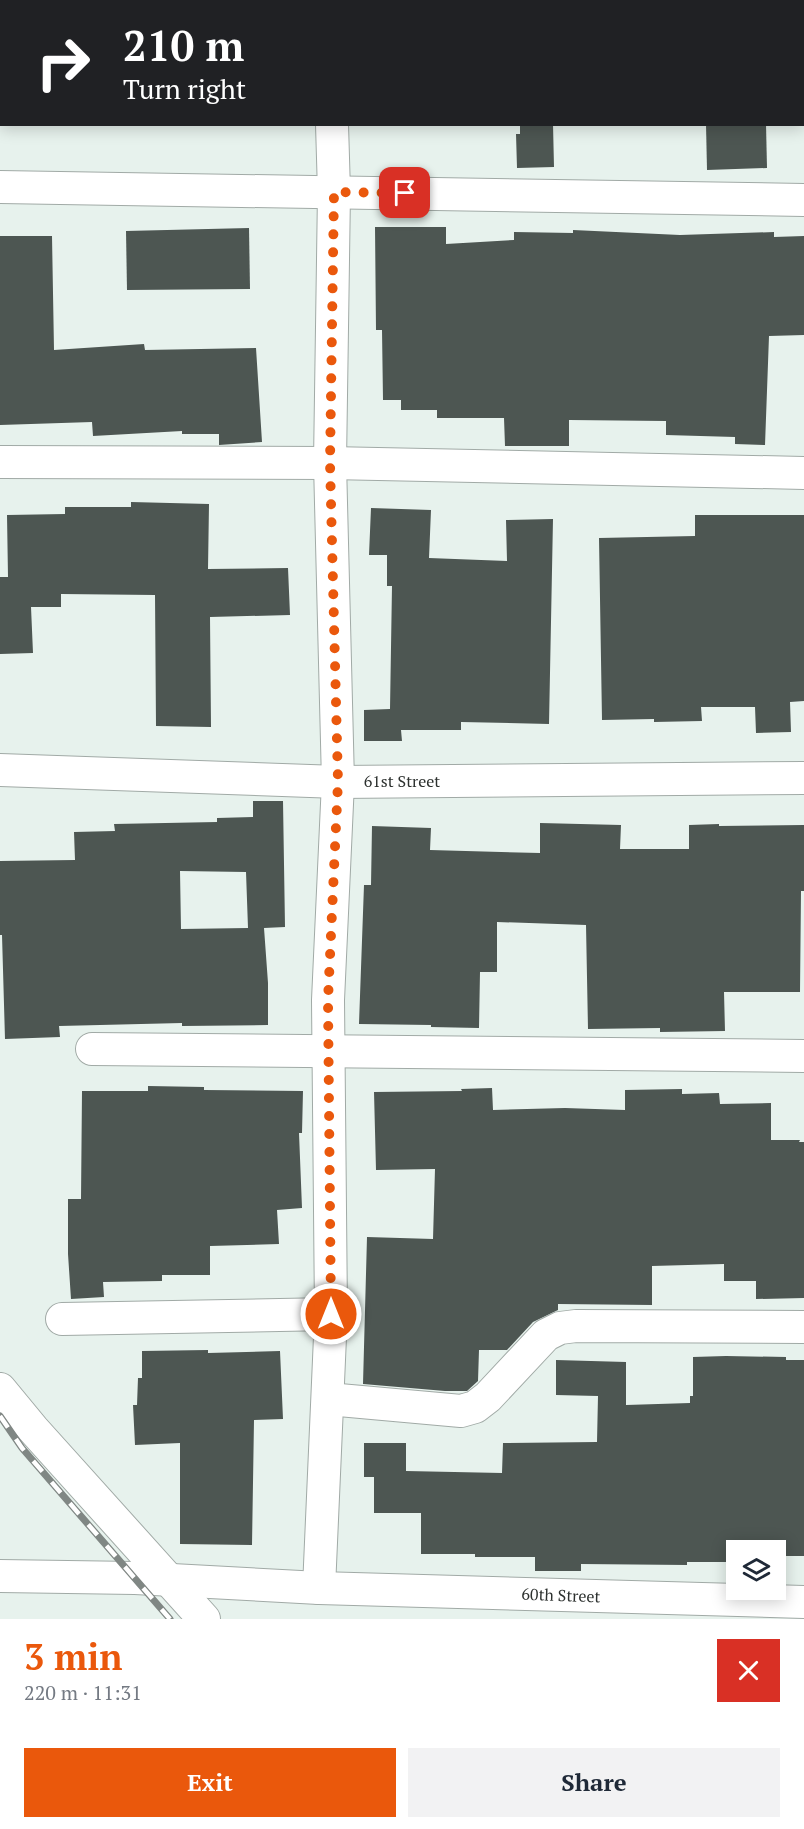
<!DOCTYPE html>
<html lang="en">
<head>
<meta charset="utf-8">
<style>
	body { margin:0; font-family:"PT Serif",serif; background:#f2f2f3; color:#1f2937; height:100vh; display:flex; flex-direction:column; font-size:22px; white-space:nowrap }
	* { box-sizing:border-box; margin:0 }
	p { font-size:20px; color:#747a83 }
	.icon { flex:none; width:33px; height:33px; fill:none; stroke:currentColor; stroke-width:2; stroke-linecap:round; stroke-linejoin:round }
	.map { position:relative; height:1619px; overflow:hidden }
	.details { display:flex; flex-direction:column; background:#fff; flex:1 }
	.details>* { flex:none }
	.guide { position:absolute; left:0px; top:0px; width:804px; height:126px; box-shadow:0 3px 15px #0003; background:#202124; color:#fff; overflow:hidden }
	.tools { position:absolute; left:726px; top:1540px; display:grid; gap:12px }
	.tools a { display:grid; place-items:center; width:60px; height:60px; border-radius:0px; background:#fff; box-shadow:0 3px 15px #0003; font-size:30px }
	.pin { position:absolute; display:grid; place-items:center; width:51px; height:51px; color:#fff; margin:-26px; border-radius:12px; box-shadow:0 3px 9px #0006 }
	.me { position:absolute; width:66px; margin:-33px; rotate:0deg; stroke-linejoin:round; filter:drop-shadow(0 0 4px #0008) }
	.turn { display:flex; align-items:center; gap:21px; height:126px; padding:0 24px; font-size:27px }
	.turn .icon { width:78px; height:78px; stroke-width:2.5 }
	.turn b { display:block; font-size:42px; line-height:51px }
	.round { display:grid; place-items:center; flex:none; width:63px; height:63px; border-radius:0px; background:#f2f2f3 }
	.headline { display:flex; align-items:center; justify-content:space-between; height:102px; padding:0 24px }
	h1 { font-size:36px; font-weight:800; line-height:45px; color:#ea580c }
	.cta { display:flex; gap:12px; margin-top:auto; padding:12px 24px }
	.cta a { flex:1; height:69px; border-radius:0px; background:#ea580c; color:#fff; font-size:24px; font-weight:800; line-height:69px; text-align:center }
	.cta a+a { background:#f2f2f3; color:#1f2937 }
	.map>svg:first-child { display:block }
</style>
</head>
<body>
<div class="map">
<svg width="804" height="1619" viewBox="0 0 804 1619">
	<rect width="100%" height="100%" fill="#e7f2ed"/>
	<!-- building -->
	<g fill="#4d5652" fill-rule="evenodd">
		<polygon points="520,124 553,124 554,167 517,168 516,134 520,134"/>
		<polygon points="706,124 766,124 767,168 707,170"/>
		<polygon points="375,227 446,227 446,244 514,240 514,232 573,233 573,230 680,235 774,232 774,237 804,236 804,335 769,336 765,445 735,444 735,437 666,435 666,421 569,420 569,446 505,446 504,418 437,418 437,410 401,410 401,400 383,400 382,330 376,330"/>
		<polygon points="249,228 250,289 127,290 126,231"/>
		<polygon points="0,236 52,236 54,350 144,344 145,350 256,348 262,442 219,445 219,434 182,434 182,431 93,436 92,422 0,425"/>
		<polygon points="131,502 209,504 208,569 288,568 290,615 210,617 211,727 156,726 155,595 61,594 61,607 31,607 33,653 0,654 0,577 8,577 7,515 65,514 65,507 131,507"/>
		<polygon points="371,508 431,510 429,558 507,561 506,520 553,519 549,724 461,722 461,730 401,730 402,741 364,741 364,710 390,709 392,586 387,586 387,555 369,555"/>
		<polygon points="695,515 804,515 804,701 790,702 791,732 756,733 755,707 701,707 702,721 654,722 654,719 602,720 599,538 695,536"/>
		<path d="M253,801h30l2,126 -21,1 4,55v42l-86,1v-3l-123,3 1,11 -55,2 -3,-104h-2v-74l75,-1 -1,-28 41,-1 -1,-7 103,-2v-4l36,-1zM180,871l66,1 2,56 -67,1z"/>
		<polygon points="540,823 621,825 620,849 689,849 689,825 719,824 719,826 804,825 804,891 801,891 800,992 724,992 725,1031 660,1032 660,1028 588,1029 586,925 497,922 497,972 480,972 479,1028 431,1027 431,1025 359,1024 364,885 371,885 372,826 431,828 430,850 540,853"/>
		<polygon points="148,1086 204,1087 204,1090 303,1091 302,1133 299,1133 302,1208 277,1210 279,1244 210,1246 210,1275 162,1275 162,1281 103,1282 104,1297 71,1299 68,1254 68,1199 81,1199 82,1091 148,1091"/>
		<polygon points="492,1088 493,1110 565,1108 625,1110 625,1090 682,1089 682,1094 719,1093 720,1104 771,1103 771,1140 800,1140 799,1142 804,1142 804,1298 756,1299 756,1281 724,1281 724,1264 652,1266 652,1305 558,1304 558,1310 533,1322 507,1350 479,1350 478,1381 467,1391 445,1391 363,1384 367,1237 433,1239 435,1169 376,1170 374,1092 462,1091 461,1089"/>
		<polygon points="208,1350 208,1353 280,1351 283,1419 254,1420 252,1545 180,1544 180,1443 135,1445 133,1405 137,1405 138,1378 142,1378 142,1351"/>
		<polygon points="726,1356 786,1357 786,1360 804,1360 804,1556 785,1556 785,1562 776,1562 776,1551 736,1551 736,1562 687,1562 687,1565 581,1564 581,1571 535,1571 535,1557 475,1557 475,1554 421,1554 421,1513 374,1513 374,1477 364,1477 364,1443 406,1443 406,1471 502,1473 503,1443 597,1442 598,1396 556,1395 556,1360 626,1362 626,1405 690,1403 690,1396 693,1396 693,1357"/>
	</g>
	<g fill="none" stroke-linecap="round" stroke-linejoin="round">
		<!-- street casing -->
		<g stroke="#a1aaa6" stroke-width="34">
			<g id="street">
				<polyline points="328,0 329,2"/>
				<polyline points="0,187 804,200"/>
				<polyline points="0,462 330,463 804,473"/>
				<polyline points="0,770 338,782 804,778"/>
				<polyline points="92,1049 804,1056"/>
				<polyline points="62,1319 331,1314"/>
				<polyline points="0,1389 33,1429 204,1619"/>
				<polyline points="328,1399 461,1411 475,1407 488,1397 546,1335 560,1328 576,1326 804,1327"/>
				<polyline points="0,1576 135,1578 319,1588 804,1602"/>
				<polyline points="319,1588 331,1314 328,1000 338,782 330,463 334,192 332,124"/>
			</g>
		</g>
		<!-- street -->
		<use href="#street" stroke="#fff" stroke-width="32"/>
		<!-- rail casing -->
		<g stroke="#808784" stroke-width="7">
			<polyline id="rail" points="0,1416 22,1448 170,1619"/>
		</g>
		<!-- rail -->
		<use href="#rail" stroke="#fff" stroke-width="4.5" stroke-dasharray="14" stroke-linecap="butt"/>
	</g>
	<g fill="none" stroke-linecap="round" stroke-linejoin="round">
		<!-- route -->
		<polyline stroke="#ea580c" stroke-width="10" stroke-dasharray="0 18" points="331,1314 328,1000 338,782 330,463 334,192 405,193"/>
	</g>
	<g text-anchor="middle" stroke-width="6" stroke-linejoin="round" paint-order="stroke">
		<!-- street labels -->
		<g font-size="16" fill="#2d312f" stroke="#fff">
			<text x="402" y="787">61st Street</text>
			<text transform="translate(561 1595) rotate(2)" y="6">60th Street</text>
		</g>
	</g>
</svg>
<div class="tools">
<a><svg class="icon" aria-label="layers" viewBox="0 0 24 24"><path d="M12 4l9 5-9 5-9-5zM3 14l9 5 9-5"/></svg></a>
</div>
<div class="pin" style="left:405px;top:193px;background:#d93025"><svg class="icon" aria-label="arrive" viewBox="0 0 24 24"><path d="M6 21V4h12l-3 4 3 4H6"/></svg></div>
<svg class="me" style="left:331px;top:1314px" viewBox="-20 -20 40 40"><circle r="17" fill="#ea580c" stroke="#fff" stroke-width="3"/><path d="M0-11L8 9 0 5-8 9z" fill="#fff"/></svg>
<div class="guide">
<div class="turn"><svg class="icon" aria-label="right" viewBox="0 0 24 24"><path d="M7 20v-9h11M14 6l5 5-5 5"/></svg><div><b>210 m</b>Turn right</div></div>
</div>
</div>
<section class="details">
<div class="headline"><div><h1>3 min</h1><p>220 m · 11:31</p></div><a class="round" style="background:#d93025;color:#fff"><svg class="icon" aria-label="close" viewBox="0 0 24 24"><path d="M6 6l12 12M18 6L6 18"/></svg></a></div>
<div class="cta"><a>Exit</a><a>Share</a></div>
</section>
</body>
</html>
